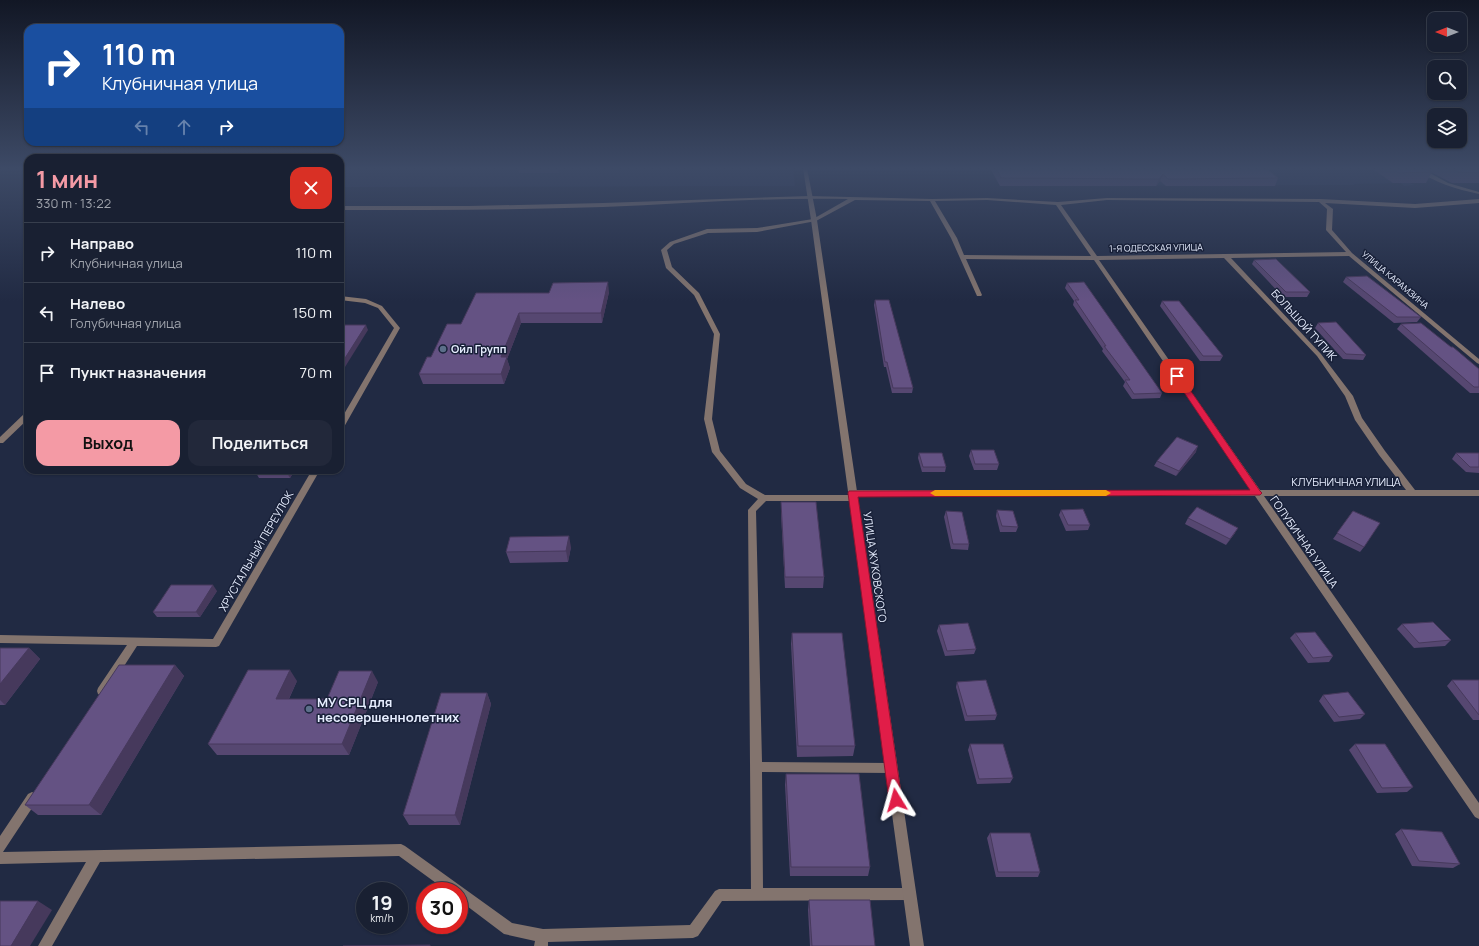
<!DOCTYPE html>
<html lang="ru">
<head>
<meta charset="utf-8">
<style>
	body { margin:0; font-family:Manrope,sans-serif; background:#22283a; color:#f1f3f6; height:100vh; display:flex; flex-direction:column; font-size:15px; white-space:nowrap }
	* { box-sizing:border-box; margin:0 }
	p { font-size:13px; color:#9fa3ac }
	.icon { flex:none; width:22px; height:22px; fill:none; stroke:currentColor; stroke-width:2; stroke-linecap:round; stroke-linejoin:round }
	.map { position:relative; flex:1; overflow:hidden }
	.drawer { position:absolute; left:24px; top:154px; width:320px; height:320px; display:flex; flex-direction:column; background:#192032; border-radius:12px; box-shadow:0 1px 3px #0004,0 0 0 1px #373e4d }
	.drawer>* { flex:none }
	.top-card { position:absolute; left:24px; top:24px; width:320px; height:122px; border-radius:12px; box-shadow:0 1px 3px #0004,0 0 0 1px #373e4d; background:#1a4fa0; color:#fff; overflow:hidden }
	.needle { width:26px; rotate:270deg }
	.fabs { position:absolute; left:1427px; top:12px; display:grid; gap:8px }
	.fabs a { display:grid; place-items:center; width:40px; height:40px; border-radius:8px; background:#192032; box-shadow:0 1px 3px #0004,0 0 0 1px #373e4d; font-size:20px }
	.speed { position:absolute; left:356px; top:882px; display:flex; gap:8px; font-size:20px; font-weight:700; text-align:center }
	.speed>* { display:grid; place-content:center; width:52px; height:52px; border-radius:50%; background:#192032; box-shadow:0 1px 3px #0004,0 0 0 1px #373e4d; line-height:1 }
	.speed small { font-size:10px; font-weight:400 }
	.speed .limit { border:6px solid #d22; background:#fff; color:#111 }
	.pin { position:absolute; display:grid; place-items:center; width:34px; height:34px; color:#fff; margin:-17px; border-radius:8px; box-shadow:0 2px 6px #0006 }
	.me { position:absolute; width:44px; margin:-22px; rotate:352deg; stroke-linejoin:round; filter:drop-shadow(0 0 3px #0008) }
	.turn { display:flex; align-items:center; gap:14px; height:84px; padding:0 12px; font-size:18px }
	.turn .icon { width:52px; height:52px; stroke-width:2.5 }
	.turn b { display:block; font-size:28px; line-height:34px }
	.lanes { display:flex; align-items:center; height:38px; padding:0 12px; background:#0003; justify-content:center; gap:20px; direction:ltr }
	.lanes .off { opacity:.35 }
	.round { display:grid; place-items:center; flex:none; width:42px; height:42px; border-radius:12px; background:#22283a }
	.head { display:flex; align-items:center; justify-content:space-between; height:68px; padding:0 12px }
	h1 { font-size:24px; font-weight:700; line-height:30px; color:#f49aa5 }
	.action { display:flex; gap:8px; margin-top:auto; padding:8px 12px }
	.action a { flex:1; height:46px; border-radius:12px; background:#f49aa5; color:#111; font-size:16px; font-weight:700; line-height:46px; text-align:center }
	.action a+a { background:#22283a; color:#f1f3f6 }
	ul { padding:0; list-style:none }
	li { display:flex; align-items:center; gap:12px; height:60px; padding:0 12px; border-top:1px solid #373e4d }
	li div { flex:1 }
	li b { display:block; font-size:15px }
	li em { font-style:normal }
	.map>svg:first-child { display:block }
</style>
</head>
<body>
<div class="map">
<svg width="1479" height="946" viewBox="0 0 1479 946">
	<rect width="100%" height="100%" fill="#212a43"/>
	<!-- built -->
	<g fill="#293353">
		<polygon points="340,168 793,168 795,186 340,187"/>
		<polygon points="990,168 1410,168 1411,176 1422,183 1410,183 1414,185 1404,186 1401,183 1353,184 1355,185 1000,186"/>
	</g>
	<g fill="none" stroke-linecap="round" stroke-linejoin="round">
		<!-- service -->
		<g fill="#83746e" fill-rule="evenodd">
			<path d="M1415,168h6l27,15 31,9v2c-23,-5 -45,-11 -64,-26z"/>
			<path d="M809,196l123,3 55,-1 71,4 49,-4 213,1 95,5 64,-5v4l-64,5 -90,-5 8,6 -1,21 20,23 127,106v5l-2,-1 -128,-107 -118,2 90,96 32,42 9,22 23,33 30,39h64v6h-215l215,307v16l-4,-2 -220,-321h-400l2,2 -4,3h-87l-10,10 6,251 129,1 4,1 2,4 -2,4 -4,1 -129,-1 1,116h147l4,2 2,4 -2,4 -4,2 -188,1 -24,35 -5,2 -145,4v4h-14l1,-5 -31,-7 -45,-34v-9h-12l-48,-35 -299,6 -48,84h-14l48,-84 -86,2v-28l28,-42 4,-2 4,2 2,4 -2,4 -33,50 398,-8 4,2 107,77 31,6 147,-4 25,-34 4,-2h32l-3,-379 10,-11 -18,-11 -28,-36 -8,-33 10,-85 -20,-39 -28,-27 -5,-18 9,-8 37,-13 50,-1 56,-9 35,-20c-82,-2 -163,5 -245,8 -88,3 -175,3 -263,3v-4h129l134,-3zM855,200l75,1 21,37 26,58h4l1,-1 -16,-36 128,1 157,230h-399l-4,3 2,2h-85l-19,-11 -26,-33 -8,-32 8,-85 -21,-41 -27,-26 -5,-17 7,-6 34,-11 49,-1 59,-11zM987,200l69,5 35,51 -127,-1 -7,-17 -22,-37zM1107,200l212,2 8,7 -1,21 20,22 -249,4 -36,-51zM1224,258l93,98 28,40 10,24 24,35 27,35h-146l-161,-230z"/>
			<polygon points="340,296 366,299 382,306 400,328 344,427 340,429 340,421 394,328 378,308 365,303 340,300"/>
			<polygon points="312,470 320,470 219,646 216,647 137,646 106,694 102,696 98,694 97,691 98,688 127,645 0,643 0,635 213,639"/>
		</g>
		<!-- minor -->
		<polygon fill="#83746e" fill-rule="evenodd" points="803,168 807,168 817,220 924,946 910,946 811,220"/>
		<!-- tertiary -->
		<polygon fill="#83746e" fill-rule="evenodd" points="25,413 28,413 28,419 3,443 0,443 0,437"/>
	</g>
	<!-- wall -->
	<g fill="#564771">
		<polygon points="518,168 561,168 559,173 519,173"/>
		<polygon points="990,168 1266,168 1278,178 1275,186 1166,186 1160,181 1156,186 1000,186"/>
		<polygon points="1371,168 1479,168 1479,183 1452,183 1427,170 1426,170 1432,172 1426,183 1393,183"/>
		<polygon points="1254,260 1310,292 1307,297 1283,297 1252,264"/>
		<polygon points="1346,277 1421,317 1417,322 1394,323 1343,282"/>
		<polygon points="1067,283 1162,393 1160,398 1132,399 1123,386 1125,382 1102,351 1103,349 1073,305 1074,301 1065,288"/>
		<polygon points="609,292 602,323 521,323 507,359 510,368 504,384 423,384 419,374 431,357 461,324"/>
		<polygon points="875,300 913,388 912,393 892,393 886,367 884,367 874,305"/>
		<polygon points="1162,301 1223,356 1220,361 1200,361 1160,306"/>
		<polygon points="1318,323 1366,355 1363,360 1343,359 1315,328"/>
		<polygon points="1401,324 1451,347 1479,369 1479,393 1470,393 1397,329"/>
		<polygon points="971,450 999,464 997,470 974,470 969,456"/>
		<polygon points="1196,452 1176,476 1154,466 1157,461"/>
		<polygon points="919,453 946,467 945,472 922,472 918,458"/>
		<polygon points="1456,453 1479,453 1479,473 1466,472 1452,459"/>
		<polygon points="258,470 295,470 290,478 259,478 256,473"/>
		<polygon points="781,502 824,577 823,588 785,588 781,514"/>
		<polygon points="997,510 1018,527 1016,532 1000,532 996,516"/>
		<polygon points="1061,510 1090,525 1088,530 1066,531 1059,515"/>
		<polygon points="946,511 969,544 968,550 951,549 944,517"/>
		<polygon points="1353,511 1364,547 1360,552 1333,539"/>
		<polygon points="1188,518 1235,533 1226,545 1185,524"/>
		<polygon points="571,547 568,562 510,563 506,552"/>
		<polygon points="217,591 200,617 157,617 153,612"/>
		<polygon points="1402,624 1451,640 1445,646 1414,648 1397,629"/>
		<polygon points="939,625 976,649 974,654 945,656 937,631"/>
		<polygon points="792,633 855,746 853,756 797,757 791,644"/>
		<polygon points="1295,633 1333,656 1329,662 1308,663 1290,638"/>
		<polygon points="0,648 29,648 40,659 5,705 0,705"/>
		<polygon points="175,665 184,676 101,815 38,815 25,805"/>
		<polygon points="1452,680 1479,680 1479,720 1473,720 1447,686"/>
		<polygon points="297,681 289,699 327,699 378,682 349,755 217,755 208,744"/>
		<polygon points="957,682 997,715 995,720 965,721 956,687"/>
		<polygon points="487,693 491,704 460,825 409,825 403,815"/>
		<polygon points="1323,695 1365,714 1360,719 1334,722 1319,701"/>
		<polygon points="970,744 1013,778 1010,783 977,784 968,750"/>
		<polygon points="1355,744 1413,787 1407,792 1377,793 1349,750"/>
		<polygon points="786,774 870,867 868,876 790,876 785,785"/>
		<polygon points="1401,829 1460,864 1453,868 1412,866 1395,834"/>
		<polygon points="990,833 1040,872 1038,877 996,877 987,838"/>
		<polygon points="809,900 875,946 810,946 808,910"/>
	</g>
	<!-- shaded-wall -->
	<g fill="#46395c">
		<polygon points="558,168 561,168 559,173"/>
		<polygon points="1163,174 1160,181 1156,186 1159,179"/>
		<polygon points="608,282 609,292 602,323 601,313"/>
		<polygon points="519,313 521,323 507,359 510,368 504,384 501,374 501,357"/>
		<polygon points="366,325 368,330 340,375 340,366"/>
		<polygon points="1198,446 1196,452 1176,476 1179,471"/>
		<polygon points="289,470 295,470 290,478 287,473"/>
		<polygon points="1238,528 1235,533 1226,545 1230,539"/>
		<polygon points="569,536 571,547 568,562 566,551"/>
		<polygon points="213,585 217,591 200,617 196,612"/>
		<polygon points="29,648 40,659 5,705 0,700 0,684"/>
		<polygon points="175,665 184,676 101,815 89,805"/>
		<polygon points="290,670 297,681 284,709 276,699"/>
		<polygon points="372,671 378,682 349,755 342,744"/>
		<polygon points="487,693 491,704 460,825 455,815"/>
		<polygon points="38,901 52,910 30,946 11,946"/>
	</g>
	<!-- building -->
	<g fill="#645283" stroke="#46395c">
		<polygon points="996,168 1266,168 1278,178 1168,179 1163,174 1159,179 1001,178"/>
		<polygon points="1392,168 1422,168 1432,172 1398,173"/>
		<polygon points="1450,168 1479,168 1479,173 1458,172"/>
		<polygon points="1276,259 1310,292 1286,292 1254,260"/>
		<polygon points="1367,276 1421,317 1397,317 1346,277"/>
		<polygon points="608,282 601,313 519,313 501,357 507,357 501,374 419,374 427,357 431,357 447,324 461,324 476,293 549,293 553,283"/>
		<polygon points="1084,282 1162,393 1134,394 1125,380 1130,380 1104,346 1106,346 1075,300 1079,300 1067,283"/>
		<polygon points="875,300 889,300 913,388 893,388 887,362 885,362"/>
		<polygon points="1162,301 1179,301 1223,356 1203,356"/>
		<polygon points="1336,322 1366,355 1346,354 1318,323"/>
		<polygon points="1421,323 1451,347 1453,347 1479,369 1479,387 1474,387 1401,324"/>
		<polygon points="345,325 366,325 340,366 340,332"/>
		<polygon points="1177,437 1198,446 1179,471 1157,461"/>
		<polygon points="971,450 994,450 999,464 975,464"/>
		<polygon points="919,453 942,453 946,467 923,467"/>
		<polygon points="1456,453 1479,453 1479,467 1470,467"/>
		<polygon points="258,470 289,470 287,473 256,473"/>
		<polygon points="781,502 816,502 824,577 785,577"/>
		<polygon points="1197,507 1238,528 1230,539 1188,518"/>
		<polygon points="1083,509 1090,525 1068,525 1061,510"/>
		<polygon points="997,510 1013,511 1018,527 1002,526"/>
		<polygon points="946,511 962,512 969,544 953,544"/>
		<polygon points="1353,511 1380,523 1364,547 1337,533"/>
		<polygon points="569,536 566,551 506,552 510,537"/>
		<polygon points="171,585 213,585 196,612 153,612"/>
		<polygon points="1433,622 1451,640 1419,643 1402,624"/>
		<polygon points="968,623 976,649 947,651 939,625"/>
		<polygon points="1315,632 1333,656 1313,658 1295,633"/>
		<polygon points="792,633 842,633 855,746 798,746"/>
		<polygon points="0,648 29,648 0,684"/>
		<polygon points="119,665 175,665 89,805 25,805"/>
		<polygon points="248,670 290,670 276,699 327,699 339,671 372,671 342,744 208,744"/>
		<polygon points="986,680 997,715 967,716 957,682"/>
		<polygon points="1452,680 1479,680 1479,715"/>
		<polygon points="1348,692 1365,714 1339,717 1323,695"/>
		<polygon points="441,693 487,693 455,815 403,815"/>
		<polygon points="970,744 1003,744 1013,778 979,779"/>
		<polygon points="1355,744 1385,744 1413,787 1382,788"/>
		<polygon points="786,774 859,774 870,867 791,867"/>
		<polygon points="1401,829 1442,832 1460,864 1419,861"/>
		<polygon points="990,833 1030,833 1040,872 998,872"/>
		<polygon points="809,900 870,900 875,946 812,946"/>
		<polygon points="0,901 38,901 11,946 0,946"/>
		<polygon points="430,945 430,946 343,946"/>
	</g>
	<!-- sky -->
	<linearGradient id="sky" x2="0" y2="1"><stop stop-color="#121725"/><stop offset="0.56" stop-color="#3d4a66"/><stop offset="1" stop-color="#3d4a66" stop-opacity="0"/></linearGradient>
	<rect width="1479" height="301" fill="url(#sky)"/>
	<!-- route -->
	<polygon fill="#e11d48" stroke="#92132f" points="1177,373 1179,374 1260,491 1262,493 1260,495 858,497 902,800 901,804 896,806 891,804 889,800 848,493 849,491 1250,490 1173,376"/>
	<!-- slow -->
	<polygon fill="#f59e0b" points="935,490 1106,490 1111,493 1106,496 935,496 930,493"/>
	<!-- markers -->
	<g fill="#5c6f8a" stroke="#182038" stroke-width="1.5">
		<circle cx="443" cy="349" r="4"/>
		<circle cx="309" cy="709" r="4"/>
	</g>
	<g text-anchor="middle" stroke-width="3" stroke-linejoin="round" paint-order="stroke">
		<!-- far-street labels -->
		<g font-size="9" fill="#e7eeff" stroke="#182038">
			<text transform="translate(1156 248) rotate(-1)" y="3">1-Я ОДЕССКАЯ УЛИЦА</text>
			<text transform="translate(1395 280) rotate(40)" y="3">УЛИЦА КАРАМЗИНА</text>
		</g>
		<!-- street labels -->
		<g font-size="11" fill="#e7eeff" stroke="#182038">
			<text transform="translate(1304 325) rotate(48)" y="4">БОЛЬШОЙ ТУПИК</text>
			<text x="1346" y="486">КЛУБНИЧНАЯ УЛИЦА</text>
			<text transform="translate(1304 542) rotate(55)" y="4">ГОЛУБИЧНАЯ УЛИЦА</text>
			<text transform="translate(256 551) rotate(-60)" y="4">ХРУСТАЛЬНЫЙ ПЕРЕУЛОК</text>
			<text transform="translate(875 567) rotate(82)" y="4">УЛИЦА ЖУКОВСКОГО</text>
		</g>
		<!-- poi labels -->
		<g font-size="11" font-weight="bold" fill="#e7eeff" stroke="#182038" text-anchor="start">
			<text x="451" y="353">Ойл Групп</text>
		</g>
		<!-- near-poi labels -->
		<g font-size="13" font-weight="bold" fill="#e7eeff" stroke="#182038" text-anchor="start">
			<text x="317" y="707">МУ СРЦ для<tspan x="317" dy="15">несовершеннолетних</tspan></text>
		</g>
	</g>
</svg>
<div class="fabs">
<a><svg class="needle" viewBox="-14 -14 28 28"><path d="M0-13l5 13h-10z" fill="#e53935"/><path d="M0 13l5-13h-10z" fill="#9fa3ac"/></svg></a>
<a><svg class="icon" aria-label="search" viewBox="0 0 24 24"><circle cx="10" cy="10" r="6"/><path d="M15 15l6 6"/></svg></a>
<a><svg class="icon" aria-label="layers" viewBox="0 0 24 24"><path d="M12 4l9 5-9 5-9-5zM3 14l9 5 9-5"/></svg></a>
</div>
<div class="speed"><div>19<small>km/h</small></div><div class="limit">30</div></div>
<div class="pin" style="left:1177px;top:376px;background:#d93025"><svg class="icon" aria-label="arrive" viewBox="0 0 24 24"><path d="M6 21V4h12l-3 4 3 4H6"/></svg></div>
<svg class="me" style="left:896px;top:800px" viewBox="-20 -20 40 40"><path d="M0-17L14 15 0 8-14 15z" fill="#e11d48" stroke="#fff" stroke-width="4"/></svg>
<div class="top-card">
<div class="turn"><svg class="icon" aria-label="right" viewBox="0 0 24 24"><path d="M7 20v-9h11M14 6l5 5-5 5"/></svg><div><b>110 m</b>Клубничная улица</div></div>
<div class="lanes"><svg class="icon off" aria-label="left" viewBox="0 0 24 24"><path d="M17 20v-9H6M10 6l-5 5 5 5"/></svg><svg class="icon off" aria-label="ahead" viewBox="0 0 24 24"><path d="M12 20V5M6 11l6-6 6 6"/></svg><svg class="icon" aria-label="right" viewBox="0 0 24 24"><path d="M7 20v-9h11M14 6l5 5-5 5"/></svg></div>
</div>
<section class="drawer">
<div class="head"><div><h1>1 мин</h1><p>330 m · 13:22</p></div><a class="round" style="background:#d93025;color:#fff"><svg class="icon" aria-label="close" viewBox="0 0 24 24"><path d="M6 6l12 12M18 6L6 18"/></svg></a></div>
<ul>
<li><svg class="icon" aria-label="right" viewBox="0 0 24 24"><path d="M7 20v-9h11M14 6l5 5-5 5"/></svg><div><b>Направо</b><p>Клубничная улица</p></div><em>110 m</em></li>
<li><svg class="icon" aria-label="left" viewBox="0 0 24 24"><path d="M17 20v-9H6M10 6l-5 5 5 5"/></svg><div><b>Налево</b><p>Голубичная улица</p></div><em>150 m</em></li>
<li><svg class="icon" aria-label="arrive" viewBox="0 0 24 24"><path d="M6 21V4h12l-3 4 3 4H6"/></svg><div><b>Пункт назначения</b></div><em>70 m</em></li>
</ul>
<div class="action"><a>Выход</a><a>Поделиться</a></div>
</section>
</div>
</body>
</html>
